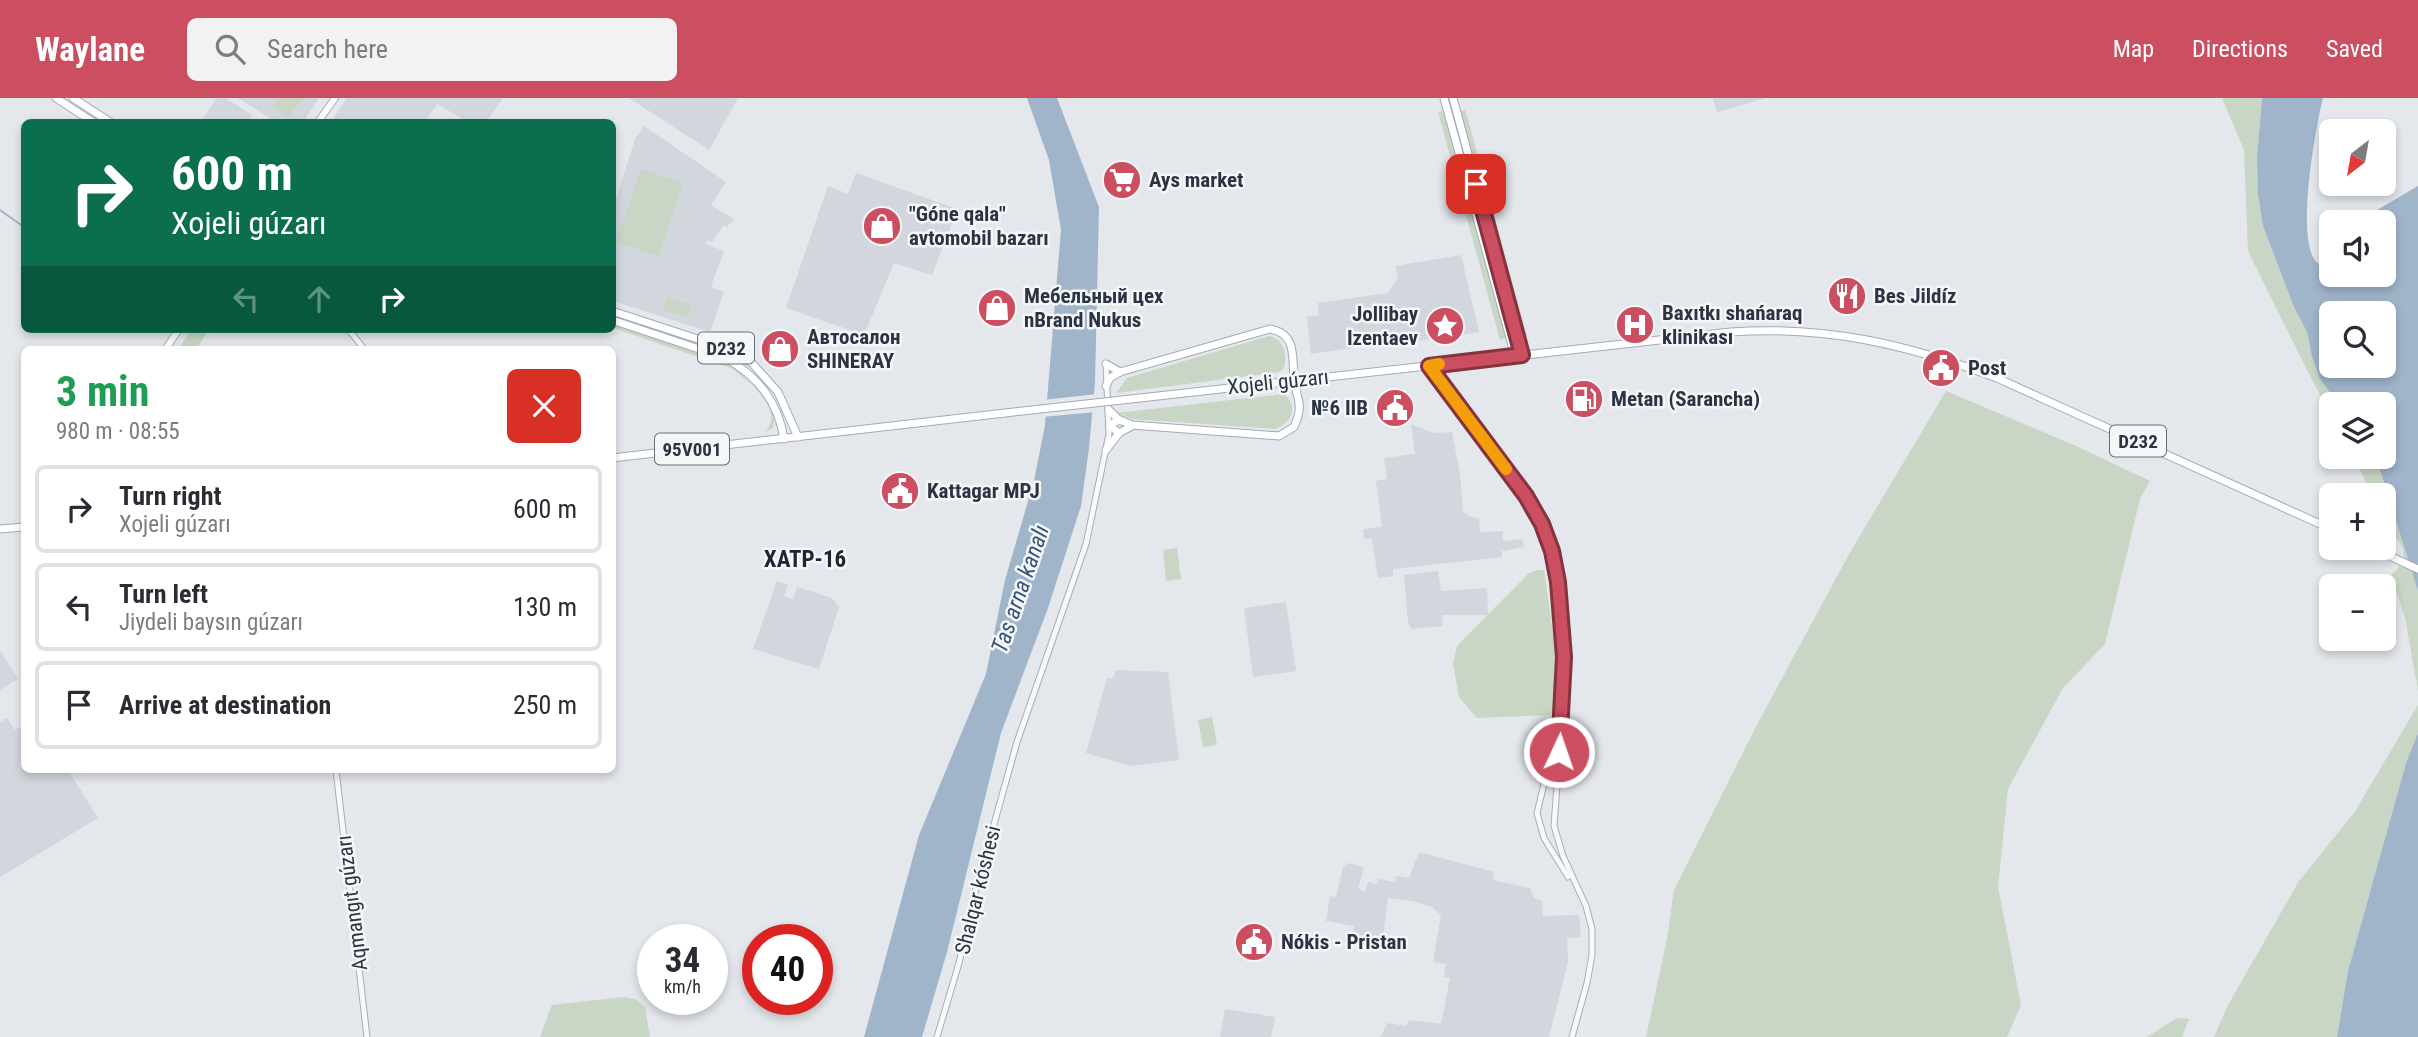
<!DOCTYPE html>
<html lang="en">
<head>
<meta charset="utf-8">
<style>
	body { margin:0; font-family:"Roboto Condensed",sans-serif; background:#f2f2f3; color:#2b2b33; height:100vh; display:flex; flex-direction:column; font-size:26px; white-space:nowrap }
	* { box-sizing:border-box; margin:0 }
	p { font-size:23px; color:#7c7c81 }
	.icon { flex:none; width:38px; height:38px; fill:none; stroke:currentColor; stroke-width:2; stroke-linecap:round; stroke-linejoin:round }
	.map { position:relative; flex:1; overflow:hidden }
	.details { position:absolute; left:21px; top:248px; width:595px; height:427px; display:flex; flex-direction:column; background:#fff; border-radius:10px; box-shadow:0 4px 10px #0003 }
	.details>* { flex:none }
	.guide { position:absolute; left:21px; top:21px; width:595px; height:214px; border-radius:10px; box-shadow:0 4px 10px #0003; background:#0b6e4f; color:#fff; overflow:hidden }
	.needle { width:46px; rotate:211deg }
	.fabs { position:absolute; left:2319px; top:21px; display:grid; gap:14px }
	.fabs a { display:grid; place-items:center; width:77px; height:77px; border-radius:10px; background:#fff; box-shadow:0 4px 10px #0003; font-size:35px }
	.speed { position:absolute; left:637px; top:826px; display:flex; gap:14px; font-size:35px; font-weight:700; text-align:center }
	.speed>* { display:grid; place-content:center; width:91px; height:91px; border-radius:50%; background:#fff; box-shadow:0 4px 10px #0003; line-height:1 }
	.speed small { font-size:18px; font-weight:400 }
	.speed .limit { border:10px solid #d22; background:#fff; color:#111 }
	.pin { position:absolute; display:grid; place-items:center; width:60px; height:60px; color:#fff; margin:-30px; border-radius:14px; box-shadow:0 4px 10px #0006 }
	.me { position:absolute; width:77px; margin:-38px; rotate:3deg; stroke-linejoin:round; filter:drop-shadow(0 0 5px #0008) }
	.turn { display:flex; align-items:center; gap:24px; height:147px; padding:0 35px; font-size:32px }
	.turn .icon { width:91px; height:91px; stroke-width:2.5 }
	.turn b { display:block; font-size:49px; line-height:60px }
	.lanes { display:flex; align-items:center; height:66px; padding:0 35px; background:#0003; justify-content:center; gap:35px; direction:ltr }
	.lanes .off { opacity:.35 }
	.round { display:grid; place-items:center; flex:none; width:74px; height:74px; border-radius:10px; background:#f2f2f3 }
	.head { display:flex; align-items:center; justify-content:space-between; height:119px; padding:0 35px }
	h1 { font-size:42px; font-weight:700; line-height:52px; color:#1e9e55 }
	ul { padding:0; list-style:none }
	li { display:flex; align-items:center; gap:21px; height:88px; margin:0 14px 10px; padding:0 21px; border:4px solid #e1e1e2; border-radius:10px }
	li div { flex:1 }
	li b { display:block; font-size:26px }
	li em { font-style:normal }
	header { display:flex; align-items:center; gap:42px; box-sizing:border-box; height:98px; padding:0 35px; background:#cb4e61; color:#fff }
	header strong { font-size:33px }
	nav { display:flex; gap:38px; margin-inline-start:auto; font-size:24px }
	.search { width:490px; height:63px; background:#f2f2f3; display:flex; align-items:center; gap:18px; box-sizing:border-box; padding:0 24px; border-radius:10px; color:#7c7c81; font-size:26px }
	.map>svg:first-child { display:block }
</style>
</head>
<body>
<header>
<strong>Waylane</strong>
<div class="search"><svg class="icon" aria-label="search" viewBox="0 0 24 24"><circle cx="10" cy="10" r="6"/><path d="M15 15l6 6"/></svg>Search here</div>
<nav><a>Map</a><a>Directions</a><a>Saved</a></nav>
</header>
<div class="map">
<svg width="2418" height="939" viewBox="0 0 2418 939">
	<rect width="100%" height="100%" fill="#e4e7eb"/>
	<!-- built -->
	<g fill="#d2d6dd">
		<polygon points="217,0 226,0 252,17 247,24 201,24"/>
		<polygon points="238,0 319,0 303,24 276,24"/>
		<polygon points="347,0 503,0 486,24 468,24 437,6 426,22 429,24 331,24"/>
		<polygon points="629,0 738,0 709,52"/>
		<polygon points="1713,0 1766,0 1717,14"/>
		<polygon points="644,28 726,84 711,107 734,121 727,129 724,127 712,144 708,142 706,146 724,153 711,189 724,194 710,234 613,203 613,111 635,41"/>
		<polygon points="856,75 957,111 932,177 894,165 864,237 786,210 828,88 848,96"/>
		<polygon points="1461,157 1479,234 1392,247 1391,244 1311,256 1307,219 1319,217 1318,205 1388,195 1398,180 1395,168"/>
		<polygon points="1411,326 1434,335 1452,334 1460,376 1463,414 1470,419 1479,420 1480,434 1503,433 1503,443 1522,441 1524,449 1502,453 1502,459 1393,471 1393,478 1378,480 1372,441 1364,441 1363,431 1382,429 1376,383 1387,381 1384,360 1415,356"/>
		<polygon points="1438,473 1441,493 1487,490 1488,517 1442,517 1443,528 1411,531 1408,524 1404,477"/>
		<polygon points="777,483 788,487 784,498 793,501 797,489 832,500 839,509 819,571 753,551"/>
		<polygon points="1286,504 1296,573 1253,579 1244,510"/>
		<polygon points="0,552 18,581 0,592"/>
		<polygon points="1116,572 1168,574 1179,662 1131,668 1086,655 1107,580 1113,580"/>
		<polygon points="7,620 15,632 24,627 24,672 68,672 98,720 0,779 0,624"/>
		<polygon points="1419,754 1494,774 1493,782 1530,790 1534,800 1542,803 1543,818 1579,817 1581,839 1567,840 1568,864 1549,939 1380,939 1388,925 1406,928 1409,922 1441,926 1450,880 1444,879 1446,866 1433,864 1441,817 1432,809 1413,803 1388,800 1381,852 1368,851 1369,846 1350,842 1354,828 1326,823 1330,798 1336,799 1343,769 1348,765 1364,769 1359,787 1359,791 1365,794 1368,784 1376,786 1378,781 1395,784 1396,778 1409,780"/>
		<polygon points="1225,911 1275,919 1271,939 1220,939"/>
	</g>
	<!-- green -->
	<g fill="#c9d5c5">
		<polygon points="279,0 303,0 288,19 273,10"/>
		<polygon points="2222,0 2262,0 2257,59 2258,96 2263,128 2294,209 2307,234 2312,259 2320,281 2338,306 2331,306 2331,317 2311,280 2248,153 2244,52"/>
		<polygon points="1465,11 1527,238 1522,239 1461,17 1462,13"/>
		<polygon points="1443,13 1506,240 1500,242 1438,14"/>
		<polygon points="641,71 683,85 659,158 616,144"/>
		<polygon points="668,199 692,207 687,220 663,212"/>
		<path d="M613,227l100,32 22,11 29,27 11,20 -2,13 -8,4c21,-22 -16,-51 -34,-64l-118,-40z"/>
		<polygon points="192,231 209,231 196,252 178,252"/>
		<path d="M1269,238c16,3 18,19 15,32l-5,4 -163,21 11,-15z"/>
		<polygon points="1946,293 2074,347 2150,383 2140,401 2105,546 2063,590 2008,691 1998,789 2021,907 2007,939 1646,939 1667,841 1674,792 1759,623 1848,458"/>
		<path d="M1284,296c15,13 8,28 -9,35l-143,-10 -15,-6z"/>
		<path d="M2354,359h22l42,134v99l-13,-72 -14,-43c11,-9 17,-22 8,-34 -5,-6 -12,-10 -15,-17 -2,-9 0,-20 0,-29h-12z"/>
		<polygon points="1177,450 1181,481 1166,483 1163,452"/>
		<polygon points="1537,472 1544,472 1559,577 1552,615 1548,617 1477,620 1459,599 1453,566 1457,548 1528,476"/>
		<polygon points="2418,607 2418,635 2406,665 2348,873 2337,939 2214,939 2228,907 2299,783 2354,715"/>
		<polygon points="1212,619 1217,647 1203,649 1198,622"/>
		<polygon points="624,899 635,901 645,909 650,939 540,939 552,907"/>
		<polygon points="2177,920 2189,921 2182,939 2147,939"/>
	</g>
	<!-- water -->
	<g fill="#a0b4ca" fill-rule="evenodd">
		<polygon points="1027,0 1057,0 1099,109 1095,284 1089,350 1081,408 1048,510 1001,635 947,854 922,939 864,939 919,737 986,576 1005,482 1034,383 1045,327 1061,132 1049,62"/>
		<path d="M2262,0h61c-7,27 -30,150 -4,166l12,-8v19h53v-53h-20l13,-12 41,-24v405l-42,-134h8v-53h-46l-18,-25 -8,-22 -5,-25 -13,-25 -31,-81 -5,-32 -1,-37zM2331,215h53v53h-53z"/>
		<polygon points="2418,635 2418,939 2337,939 2348,873 2406,665"/>
	</g>
	<!-- pier -->
	<polygon fill="#e4e7eb" points="1097,296 1096,314 1042,319 1043,302"/>
	<g fill="none" stroke-linecap="round" stroke-linejoin="round">
		<!-- stream -->
		<polyline stroke="#a0b4ca" stroke-width="2" points="0,112 24,129"/>
		<!-- tertiary casing -->
		<g stroke="#a9aeb5" stroke-width="7">
			<g id="tertiary">
				<polyline points="348,231 365,252"/>
				<polyline points="1429,268 1526,398 1542,426 1552,453 1563,531 1565,580 1554,728 1563,758 1586,808 1592,831 1592,857 1587,885 1572,939"/>
				<polyline points="1557,632 1537,715 1544,740 1568,779"/>
				<polyline points="336,672 367,939"/>
				<polyline points="937,939 959,865 975,794 1017,644 1086,446 1109,336 1106,266"/>
			</g>
		</g>
		<!-- secondary casing -->
		<g stroke="#a9aeb5" stroke-width="8">
			<g id="secondary">
				<polyline points="318,24 335,0"/>
				<polyline points="165,252 179,231"/>
			</g>
		</g>
		<!-- primary casing -->
		<g stroke="#a3abb7" stroke-width="9">
			<g id="primary">
				<polyline points="56,0 93,24"/>
				<polyline points="73,0 110,24"/>
				<polyline points="1444,0 1515,258"/>
				<polyline points="1453,0 1522,257"/>
				<polyline points="612,213 716,247 751,264 778,294 798,339"/>
				<path d="M612,222l114,38c32,19 52,43 58,81"/>
				<polyline points="1106,266 1120,274"/>
				<path d="M1106,288l4,-8 10,-6 150,-43c27,5 22,28 24,49 2,22 11,25 0,49l-15,9 -147,-11 -14,-6 -9,-9"/>
				<path d="M1140,300l591,-66c95,-7 178,13 266,46l334,151"/>
				<polyline points="1119,335 1110,328 1116,323 1121,323"/>
				<polyline points="1106,352 1119,335 1132,328"/>
				<polyline points="612,360 1005,315"/>
				<polyline points="0,431 24,429"/>
				<polyline points="2372,450 2418,471"/>
			</g>
		</g>
		<!-- tertiary -->
		<use href="#tertiary" stroke="#f7f8f9" stroke-width="5"/>
		<!-- secondary -->
		<use href="#secondary" stroke="#fff" stroke-width="6"/>
		<!-- primary -->
		<use href="#primary" stroke="#fff" stroke-width="7"/>
		<!-- primary-bridge casing -->
		<g stroke="#a3abb7" stroke-width="9" stroke-linecap="butt">
			<polyline id="primary-bridge" points="1005,315 1140,300"/>
		</g>
		<!-- primary-bridge -->
		<use href="#primary-bridge" stroke="#fff" stroke-width="7"/>
	</g>
	<g fill="none" stroke-linecap="round" stroke-linejoin="round">
		<!-- route casing -->
		<g stroke="#84333f" stroke-width="18">
			<polyline id="route" points="1476,86 1522,257 1429,268 1526,398 1542,426 1552,453 1558,484 1564,559 1559,654"/>
		</g>
		<!-- route -->
		<use href="#route" stroke="#cb4e61" stroke-width="12"/>
		<!-- slow -->
		<polyline stroke="#f59e0b" stroke-width="12" points="1439,266 1429,268 1506,371"/>
	</g>
	<!-- icons -->
	<defs>
		<g id="supermarket-disc" transform="scale(2.0125)"><circle r="9.5" fill="#cb4e61" stroke="#f4f6f8"/><path d="M-6-5.5h2.5l.6 2H6L4.5 2H-2.5L-4.4-4H-6ZM-1.5 3.2a1.3 1.3 0 1 0 .1 0ZM3 3.2a1.3 1.3 0 1 0 .1 0Z" fill="#fff"/></g>
		<g id="shop-disc" transform="scale(2.0125)"><circle r="9.5" fill="#cb4e61" stroke="#f4f6f8"/><path d="M-5-2.5h2.3a2.7 3.5 0 0 1 5.4 0H5L5.5 6h-11ZM-1.5-2.5h3a1.5 2.3 0 0 0-3 0Z" fill="#fff"/></g>
		<g id="restaurant-disc" transform="scale(2.0125)"><circle r="9.5" fill="#cb4e61" stroke="#f4f6f8"/><path d="M-5-6h1v4h1v-4h1v4h1v-4h1v5L-1.5 .5V6h-2V.5L-5-1ZM5-6V6H3V1.5H1.5Q1.5-4 5-6Z" fill="#fff"/></g>
		<g id="hospital-disc" transform="scale(2.0125)"><circle r="9.5" fill="#cb4e61" stroke="#f4f6f8"/><path d="M-5-5h3v3.5h4V-5h3V5h-3V1.5h-4V5h-3Z" fill="#fff"/></g>
		<g id="sight-disc" transform="scale(2.0125)"><circle r="9.5" fill="#cb4e61" stroke="#f4f6f8"/><path d="M0-6L1.8-2.2L6-1.7L2.9 1.2L3.7 5.4L0 3.3L-3.7 5.4L-2.9 1.2L-6-1.7L-1.8-2.2Z" fill="#fff"/></g>
		<g id="civic-disc" transform="scale(2.0125)"><circle r="9.5" fill="#cb4e61" stroke="#f4f6f8"/><path d="M-.6-6.5H3V-4.5H.6V-3L4-1V1h2V6H-6V1h2V-1L-.6-3ZM-1.2 2.5V6h2.4V2.5Z" fill="#fff"/></g>
		<g id="fuel-disc" transform="scale(2.0125)"><circle r="9.5" fill="#cb4e61" stroke="#f4f6f8"/><path d="M-5.5-6h7V0h2V4h1.3V-2.5L3-4.5l.8-.8L6-3V5H2.5V1h-1V6h-7ZM-4.2-4.7v3.2H.2V-4.7Z" fill="#fff"/></g>
	</defs>
	<g fill-rule="evenodd">
		<use href="#supermarket-disc" x="1122" y="82"/>
		<use href="#shop-disc" x="882" y="128"/>
		<use href="#restaurant-disc" x="1847" y="198"/>
		<use href="#shop-disc" x="997" y="210"/>
		<use href="#hospital-disc" x="1635" y="227"/>
		<use href="#sight-disc" x="1445" y="228"/>
		<use href="#shop-disc" x="780" y="251"/>
		<use href="#civic-disc" x="1941" y="270"/>
		<use href="#fuel-disc" x="1584" y="301"/>
		<use href="#civic-disc" x="1395" y="310"/>
		<use href="#civic-disc" x="900" y="393"/>
		<use href="#civic-disc" x="1254" y="844"/>
	</g>
	<g text-anchor="middle" stroke-width="5" stroke-linejoin="round" paint-order="stroke">
		<!-- shield labels -->
		<g fill="#f4f6f8" stroke="#686e79" stroke-width="2">
			<rect x="698" y="234.5" width="56" height="31" rx="5"/>
			<rect x="2110" y="327.5" width="56" height="31" rx="5"/>
			<rect x="655" y="335.5" width="74" height="31" rx="5"/>
		</g>
		<g font-size="19" font-weight="bold" fill="#2c3443">
			<text x="726" y="257">D232</text>
			<text x="2138" y="350">D232</text>
			<text x="692" y="358">95V001</text>
		</g>
		<!-- poi labels -->
		<g font-size="21" font-weight="bold" fill="#2c3443" stroke="#f4f6f8" text-anchor="start">
			<text x="1149" y="89">Ays market</text>
			<text x="909" y="123">"Góne qala"<tspan x="909" dy="24">avtomobil bazarı</tspan></text>
			<text x="1024" y="205">Мебельный цех<tspan x="1024" dy="24">nBrand Nukus</tspan></text>
			<text x="1874" y="205">Bes Jildíz</text>
			<text x="1662" y="222">Baxıtkı shańaraq<tspan x="1662" dy="24">klinikası</tspan></text>
			<text x="1418" y="223" text-anchor="end">Jollibay<tspan x="1418" dy="24">Izentaev</tspan></text>
			<text x="807" y="246">Автосалон<tspan x="807" dy="24">SHINERAY</tspan></text>
			<text x="1968" y="277">Post</text>
			<text x="1611" y="308">Metan (Sarancha)</text>
			<text x="1368" y="317" text-anchor="end">№6 IIB</text>
			<text x="927" y="400">Kattagar MPJ</text>
			<text x="1281" y="851">Nókis - Pristan</text>
		</g>
		<!-- street labels -->
		<g font-size="21" fill="#2c3443" stroke="#f4f6f8">
			<text transform="translate(1278 284) rotate(-6)" y="7">Xojeli gúzarı</text>
			<text transform="translate(978 792) rotate(-76)" y="7">Shalqar kóshesi</text>
			<text transform="translate(352 805) rotate(-97)" y="7">Aqmangıt gúzarı</text>
		</g>
		<!-- neighbourhood labels -->
		<g font-size="23" font-weight="bold" fill="#1e2534" stroke="#f4f6f8">
			<text x="805" y="469">XATP-16</text>
		</g>
		<!-- water labels -->
		<g font-size="23" font-style="italic" fill="#375376" stroke="#f4f6f8">
			<text transform="translate(1020 491) rotate(-71)" y="8">Tas arna kanalı</text>
		</g>
	</g>
</svg>
<div class="fabs">
<a><svg class="needle" viewBox="-14 -14 28 28"><path d="M0-13l5 13h-10z" fill="#e53935"/><path d="M0 13l5-13h-10z" fill="#7c7c81"/></svg></a>
<a><svg class="icon" aria-label="sound" viewBox="0 0 24 24"><path d="M4 9h4l5-4v14l-5-4H4zM17 9q2 3 0 6"/></svg></a>
<a><svg class="icon" aria-label="search" viewBox="0 0 24 24"><circle cx="10" cy="10" r="6"/><path d="M15 15l6 6"/></svg></a>
<a><svg class="icon" aria-label="layers" viewBox="0 0 24 24"><path d="M12 4l9 5-9 5-9-5zM3 14l9 5 9-5"/></svg></a>
<a>+</a>
<a>−</a>
</div>
<div class="speed"><div>34<small>km/h</small></div><div class="limit">40</div></div>
<div class="pin" style="left:1476px;top:86px;background:#d93025"><svg class="icon" aria-label="arrive" viewBox="0 0 24 24"><path d="M6 21V4h12l-3 4 3 4H6"/></svg></div>
<svg class="me" style="left:1559px;top:654px" viewBox="-20 -20 40 40"><circle r="17" fill="#cb4e61" stroke="#fff" stroke-width="3"/><path d="M0-11L8 9 0 5-8 9z" fill="#fff"/></svg>
<div class="guide">
<div class="turn"><svg class="icon" aria-label="right" viewBox="0 0 24 24"><path d="M7 20v-9h11M14 6l5 5-5 5"/></svg><div><b>600 m</b>Xojeli gúzarı</div></div>
<div class="lanes"><svg class="icon off" aria-label="left" viewBox="0 0 24 24"><path d="M17 20v-9H6M10 6l-5 5 5 5"/></svg><svg class="icon off" aria-label="ahead" viewBox="0 0 24 24"><path d="M12 20V5M6 11l6-6 6 6"/></svg><svg class="icon" aria-label="right" viewBox="0 0 24 24"><path d="M7 20v-9h11M14 6l5 5-5 5"/></svg></div>
</div>
<section class="details">
<div class="head"><div><h1>3 min</h1><p>980 m · 08:55</p></div><a class="round" style="background:#d93025;color:#fff"><svg class="icon" aria-label="close" viewBox="0 0 24 24"><path d="M6 6l12 12M18 6L6 18"/></svg></a></div>
<ul>
<li><svg class="icon" aria-label="right" viewBox="0 0 24 24"><path d="M7 20v-9h11M14 6l5 5-5 5"/></svg><div><b>Turn right</b><p>Xojeli gúzarı</p></div><em>600 m</em></li>
<li><svg class="icon" aria-label="left" viewBox="0 0 24 24"><path d="M17 20v-9H6M10 6l-5 5 5 5"/></svg><div><b>Turn left</b><p>Jiydeli baysın gúzarı</p></div><em>130 m</em></li>
<li><svg class="icon" aria-label="arrive" viewBox="0 0 24 24"><path d="M6 21V4h12l-3 4 3 4H6"/></svg><div><b>Arrive at destination</b></div><em>250 m</em></li>
</ul>
</section>
</div>
</body>
</html>
